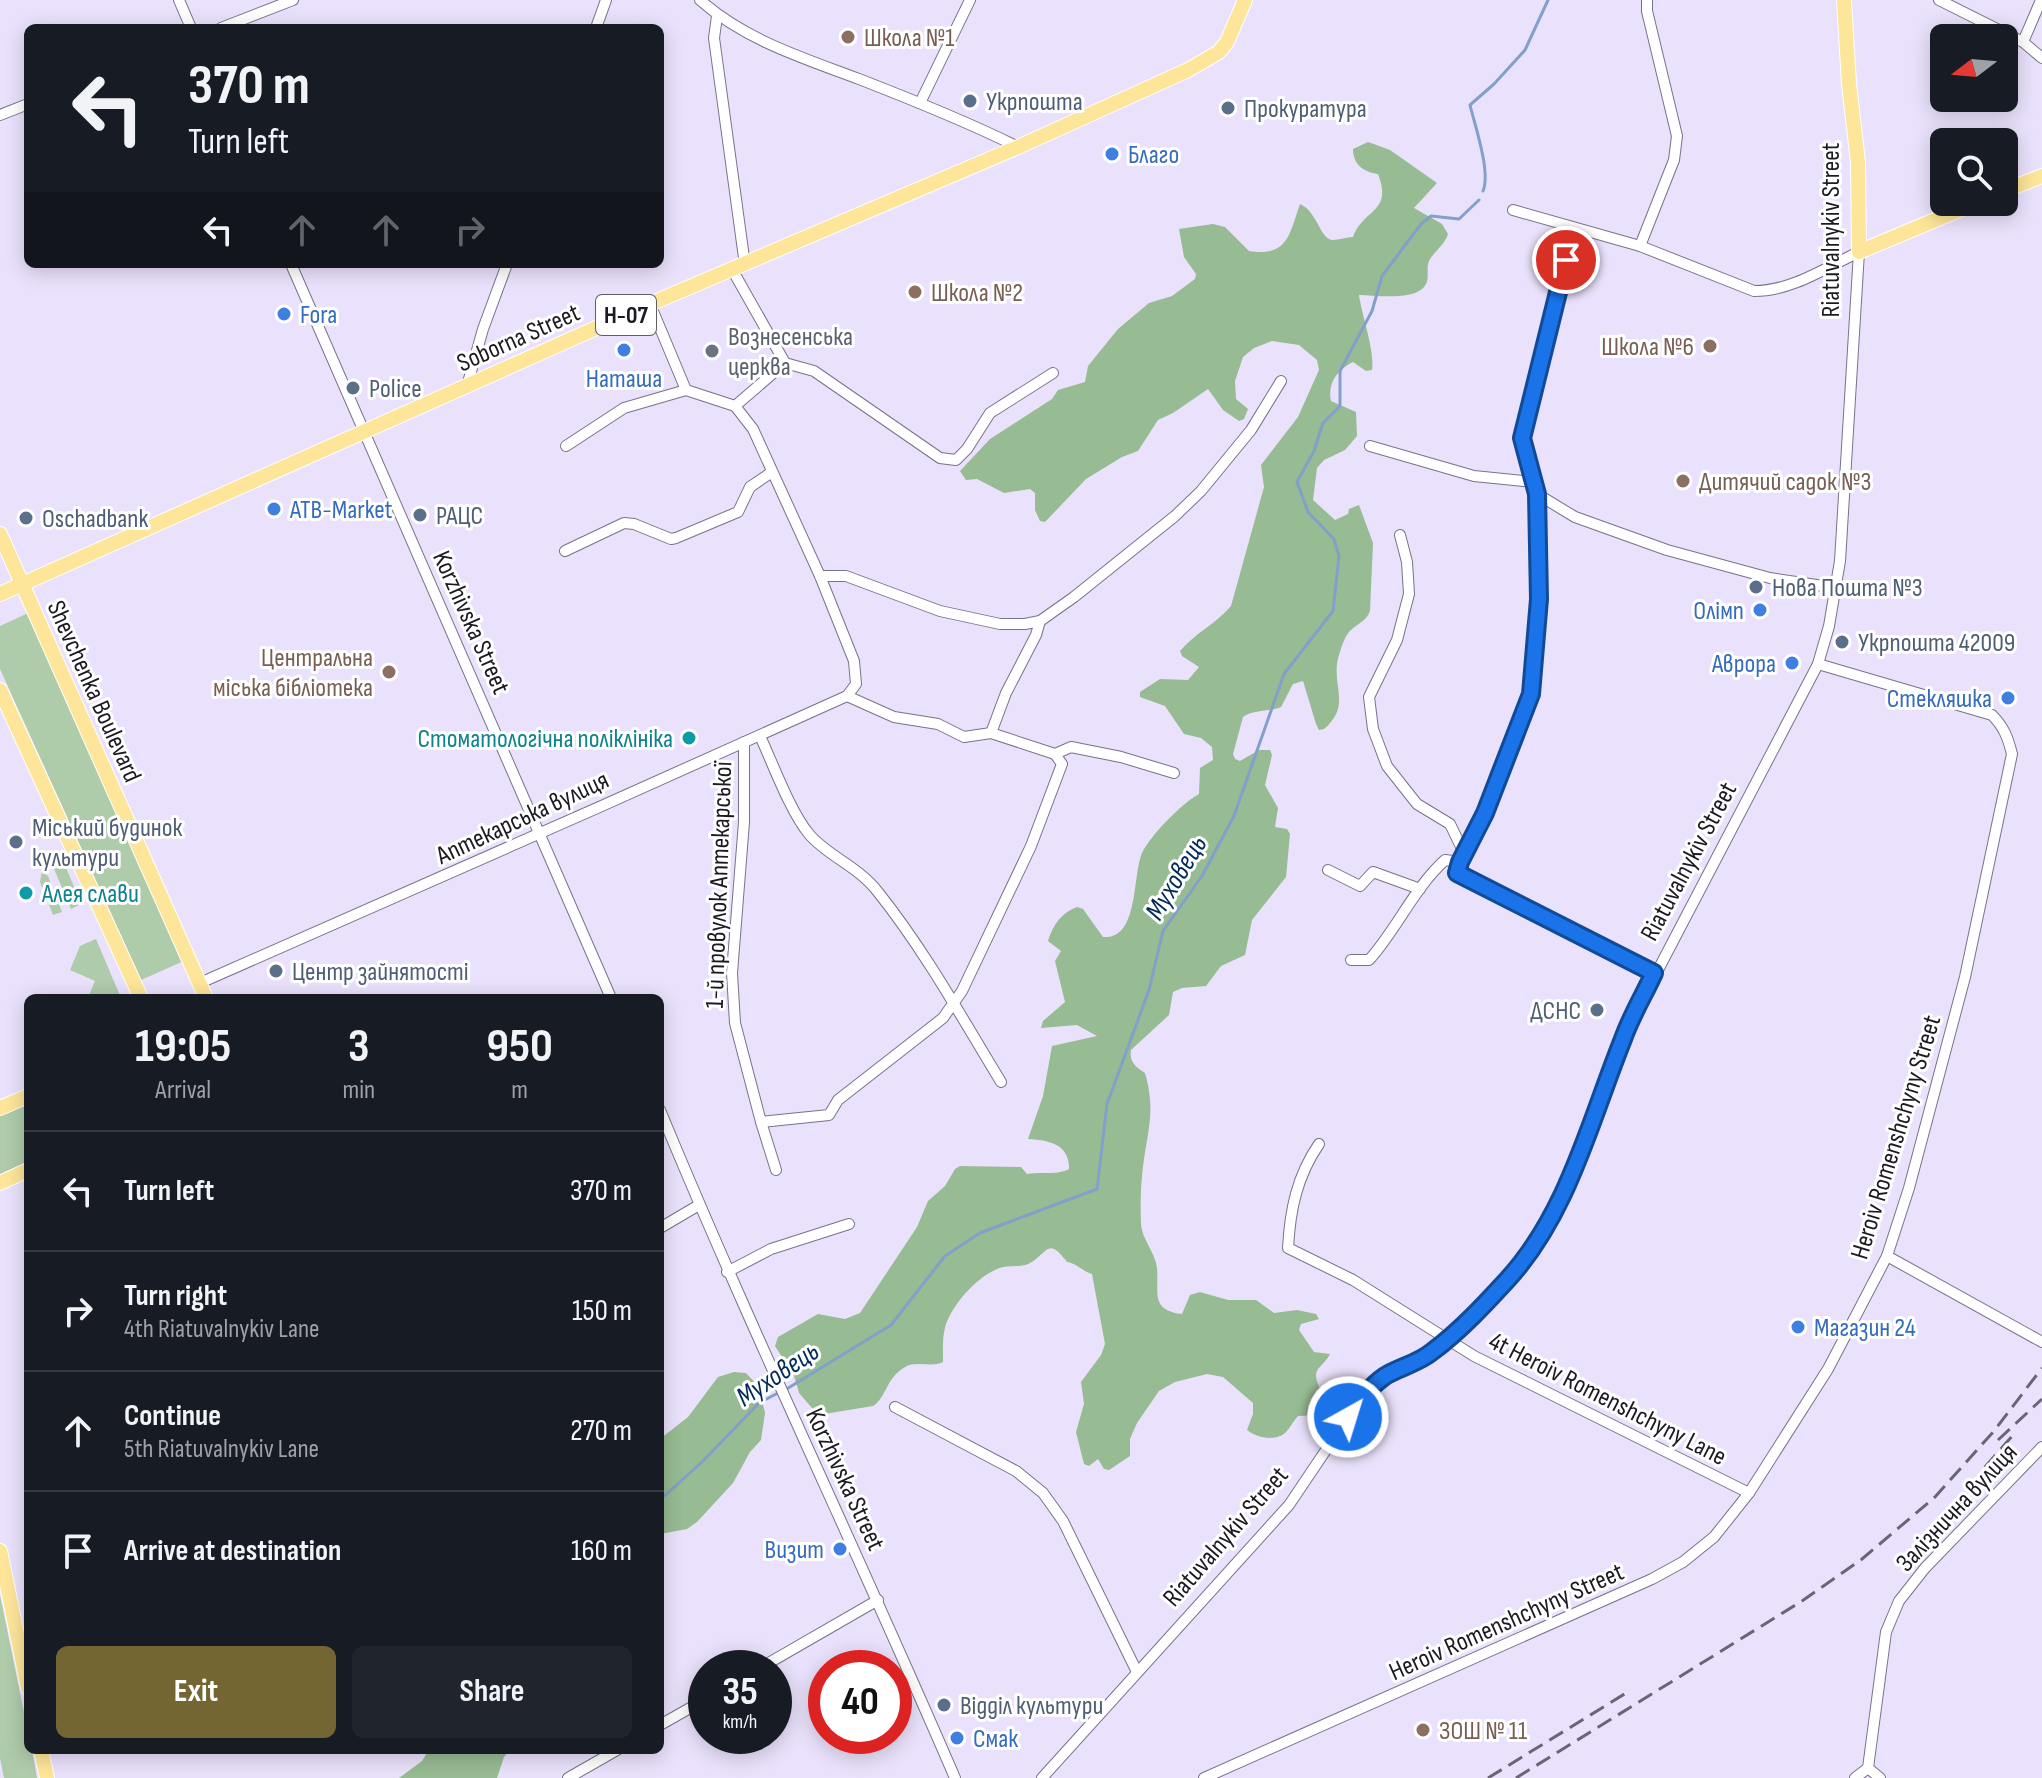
<!DOCTYPE html>
<html lang="en">
<head>
<meta charset="utf-8">
<style>
	body { margin:0; font-family:"Sofia Sans Condensed",sans-serif; background:#20242c; color:#f1f3f6; height:100vh; display:flex; flex-direction:column; font-size:30px; white-space:nowrap }
	* { box-sizing:border-box; margin:0 }
	p { font-size:26px; color:#9ea1a6 }
	.icon { flex:none; width:44px; height:44px; fill:none; stroke:currentColor; stroke-width:2; stroke-linecap:round; stroke-linejoin:round }
	.map { position:relative; flex:1; overflow:hidden }
	.drawer { position:absolute; left:24px; top:994px; width:640px; height:760px; display:flex; flex-direction:column; background:#171b24; border-radius:12px; box-shadow:0 4px 20px #0003 }
	.drawer>* { flex:none }
	.guide { position:absolute; left:24px; top:24px; width:640px; height:244px; border-radius:12px; box-shadow:0 4px 20px #0003; background:#171b24; color:#f1f3f6; overflow:hidden }
	.needle { width:52px; rotate:254deg }
	.tools { position:absolute; left:1930px; top:24px; display:grid; gap:16px }
	.tools a { display:grid; place-items:center; width:88px; height:88px; border-radius:12px; background:#171b24; box-shadow:0 4px 20px #0003; font-size:40px }
	.speed { position:absolute; left:688px; top:1650px; display:flex; gap:16px; font-size:40px; font-weight:700; text-align:center }
	.speed>* { display:grid; place-content:center; width:104px; height:104px; border-radius:50%; background:#171b24; box-shadow:0 4px 20px #0003; line-height:1 }
	.speed small { font-size:20px; font-weight:400 }
	.speed .limit { border:12px solid #d22; background:#fff; color:#111 }
	.pin { position:absolute; display:grid; place-items:center; width:68px; height:68px; color:#fff; margin:-34px; border:4px solid #fff; border-radius:50%; box-shadow:0 2px 8px #0007 }
	.me { position:absolute; width:88px; margin:-44px; rotate:39deg; stroke-linejoin:round; filter:drop-shadow(0 0 6px #0008) }
	.turn { display:flex; align-items:center; gap:28px; height:168px; padding:0 32px; font-size:36px }
	.turn .icon { width:104px; height:104px; stroke-width:2.5 }
	.turn b { display:block; font-size:56px; line-height:68px }
	.lanes { display:flex; align-items:center; height:76px; padding:0 32px; background:#0003; justify-content:center; gap:40px; direction:ltr }
	.lanes .off { opacity:.35 }
	.eta { display:flex; justify-content:space-evenly; align-items:center; height:136px; text-align:center }
	.eta b { font-size:48px; font-weight:700; line-height:56px }
	.button { display:flex; gap:16px; margin-top:auto; padding:16px 32px }
	.button a { flex:1; height:92px; border-radius:12px; background:#736633; color:#fff; font-size:32px; font-weight:700; line-height:92px; text-align:center }
	.button a+a { background:#20242c; color:#f1f3f6 }
	ul { padding:0; list-style:none }
	li { display:flex; align-items:center; gap:24px; height:120px; padding:0 32px; border-top:2px solid #363941 }
	li div { flex:1 }
	li b { display:block; font-size:30px }
	li em { font-style:normal }
	.map>svg:first-child { display:block }
</style>
</head>
<body>
<div class="map">
<svg width="2042" height="1778" viewBox="0 0 2042 1778">
	<rect width="100%" height="100%" fill="#eae2fc"/>
	<!-- green -->
	<g fill="#aecbaa">
		<polygon points="28,613 186,960 141,980 0,669 0,626"/>
		<polygon points="56,857 63,860 81,904 71,909 52,864"/>
		<polygon points="42,872 48,876 62,912 53,915 40,882"/>
		<polygon points="96,939 121,998 88,998 95,981 70,970 80,946"/>
		<polygon points="28,1103 28,1162 0,1174 0,1115"/>
		<polygon points="0,1595 28,1732 28,1750 32,1750 37,1778 4,1778 0,1758"/>
	</g>
	<!-- forest -->
	<g fill="#97bb93">
		<path d="M1368,142l22,8 47,33 -23,25 28,16 6,10c-3,10 -12,16 -18,25 -5,8 0,17 -4,25 -9,18 -51,11 -67,11 3,21 16,56 13,75l-6,1 -13,-9c-15,7 -26,21 -22,39l25,11 1,24 -12,14 -21,10 -7,8 -4,32 22,20 13,-6 1,-5 10,-4 14,38 -3,68c-4,10 -11,12 -18,18 -6,5 -10,15 -12,23 -12,32 14,51 -16,77l-5,1 -3,-6 -13,-43 -10,3 -12,23c-12,5 -27,2 -38,10l-10,37 2,5 5,2 19,-11h11l2,5 -7,30 13,23 -3,19 12,2 3,5 -4,43 -34,43 -7,35 -24,11 -15,20 -24,2 -9,4 -4,23 -38,35c-2,12 5,17 14,23 10,35 4,53 -1,86 -3,20 -4,43 -3,63 0,17 14,29 16,46 2,25 -7,42 25,46l8,-19 10,-3 28,8h28l18,13 23,-3 19,4 3,5 -18,5 -2,6 15,22 16,2c-3,6 -8,10 -12,15 -7,11 7,25 11,36l-5,4 -2,6 -24,1c-5,5 -7,11 -12,16 -10,10 -29,6 -39,-2l6,-16v-11l-30,-26 -16,-3 -32,8 -16,9 -22,32 -7,16v17l-21,14 -5,-1 -6,-10 -9,7 -5,-2 -8,-32 8,-28 -3,-22 20,-27 4,-11 -13,-70c-10,-3 -16,-11 -25,-12 -20,-27 -19,-8 -39,2 -10,4 -21,0 -31,5 -21,9 -43,34 -51,55 -4,12 -3,26 -3,38 -12,6 -27,-2 -38,5 -20,12 -18,30 -32,39l-55,9 -19,-22 -5,-17 -19,-30 3,-9 40,-23 27,5 15,-6 57,-86 11,-26 17,-15 10,-17 5,-3 61,1 6,7c15,-3 29,2 42,-5 1,-25 -21,-29 -41,-30l15,-43 9,-50 45,-10 -20,-11 -36,3 2,-7 22,-19 -10,-41 6,-10 -13,-10c5,-16 13,-28 29,-34l6,2 20,28c36,3 29,-60 39,-84 8,-17 40,-50 57,-59l1,-26 13,-8 -1,-13 -11,-9 -17,-4 -19,-28 -25,-9v-5l20,-13 28,1 11,-13 -17,-11 -2,-5c15,-18 36,-27 51,-45l33,-119 -3,-22 37,-48 21,-47 -2,-10 -18,-15 -27,-4 -18,7 -11,9 -8,24 1,18 12,10 -4,10 -5,2 -16,-11 -15,-21 -35,24 -15,7 -20,31 -16,6 -36,22 -41,43 -5,-1 -5,-11v-17l-5,-4 -26,4 -27,-14 -11,1 -6,-9 30,-32 62,-40 6,-9 27,-8 3,-16 30,-37 31,-26 23,-7 23,-17 1,-5 -12,-17 -5,-28 34,-5 12,3 24,24c39,6 40,-16 51,-47 18,8 20,36 33,36 6,0 14,-3 20,-3 11,-29 40,-24 25,-63 -15,-2 -25,-10 -25,-25z"/>
		<polygon points="734,1372 746,1373 759,1387 765,1413 761,1440 750,1452 733,1483 697,1522 687,1529 660,1534 660,1439 688,1417 718,1377"/>
		<polygon points="429,1750 510,1750 504,1757 497,1778 399,1778 422,1761"/>
	</g>
	<g fill="none" stroke-linecap="round" stroke-linejoin="round">
		<!-- stream -->
		<g stroke="#82a0c9" stroke-width="3">
			<path d="M1483,191c8,-19 -8,-65 -13,-86l24,-21 31,-34 23,-50"/>
			<polyline points="785,1390 891,1325 945,1256 980,1233 1097,1189 1107,1104 1149,990 1163,931 1202,876 1234,816 1284,674 1333,611 1339,556 1334,539 1308,512 1297,482 1314,451 1323,423 1340,406 1340,371 1372,311 1382,276 1421,224 1431,216 1459,219 1479,200"/>
			<polyline points="660,1500 703,1461 759,1403 778,1393"/>
		</g>
		<!-- minor casing -->
		<g stroke="#797289" stroke-width="12">
			<g id="minor">
				<polyline points="179,0 191,28"/>
				<path d="M700,0c45,40 103,58 159,79 54,21 107,42 159,68"/>
				<polyline points="1939,0 2023,42 2042,58"/>
				<polyline points="717,16 714,38 745,265"/>
				<polyline points="221,28 293,0"/>
				<polyline points="596,28 606,0"/>
				<polyline points="2023,42 2041,0"/>
				<polyline points="920,103 970,0"/>
				<polyline points="0,115 28,104"/>
				<polyline points="1574,229 1522,438 1537,494 1575,517 1667,550 1770,578 1837,588"/>
				<polyline points="1640,246 1674,160 1677,136 1647,11 1647,0"/>
				<polyline points="291,264 611,998"/>
				<polyline points="733,271 785,363 814,371 940,458 956,460 967,449 990,413 1053,373"/>
				<polyline points="467,386 483,329 507,264"/>
				<polyline points="735,406 785,363"/>
				<polyline points="566,446 624,408 686,390"/>
				<polyline points="1370,446 1474,476 1534,482"/>
				<polyline points="565,551 624,523 634,524 671,539 676,538 738,512 750,487 772,472"/>
				<polyline points="820,576 846,576 940,611 1000,624 1025,624 1040,621 1074,597 1175,516 1201,491 1251,430 1281,381"/>
				<polyline points="1040,621 1036,635 1006,693 991,733 1055,754 1071,747 1121,757 1174,773"/>
				<polyline points="847,696 894,717 938,724 964,737 991,733"/>
				<path d="M760,736c13,28 30,75 49,98 17,21 49,32 69,58 47,59 84,126 123,190"/>
				<polyline points="744,742 744,822 732,973 735,1023 761,1122 776,1170"/>
				<polyline points="1465,855 1485,813 1531,694 1539,599 1537,494"/>
				<polyline points="1460,862 1457,873 1654,973"/>
				<polyline points="1328,870 1360,886 1373,872 1420,889"/>
				<path d="M1351,960h18c28,-31 45,-72 76,-100l15,2 5,-7 -15,-31 -33,-20 -30,-38 -14,-37 -4,-32 28,-57 12,-46 -2,-32 -7,-27"/>
				<path d="M200,983c216,-94 432,-190 647,-287l9,-12 -2,-23 -34,-85 -67,-147 -18,-23 -49,-16 -36,-86"/>
				<path d="M660,1110c93,225 199,445 295,668"/>
				<polyline points="761,1122 829,1115 838,1100 943,1018 962,991 1031,846 1062,764 1055,754"/>
				<path d="M1319,1144c-22,32 -29,66 -31,104l65,32 121,76 275,137"/>
				<polyline points="660,1228 699,1205"/>
				<polyline points="1887,1256 2042,1342"/>
				<polyline points="727,1272 771,1249 849,1224"/>
				<polyline points="895,1407 1016,1471 1043,1493 1063,1521 1137,1672"/>
				<polyline points="760,1668 878,1600"/>
				<polyline points="660,1725 706,1699"/>
				<polyline points="1868,1768 1880,1778"/>
				<polyline points="568,1778 617,1750"/>
				<path d="M1042,1778l247,-273 74,-110 21,-18 46,-23 17,-14 61,-61 28,-37 22,-38 25,-58 41,-111 194,-371 11,-38 11,-65 19,-309c-34,16 -67,39 -105,39l-114,-45 -127,-36"/>
				<path d="M1204,1778l448,-199 31,-17 31,-25 35,-44 79,-124 59,-113 22,-68 56,-211 47,-223c-4,-16 -8,-27 -20,-39l-174,-51"/>
				<polyline points="1855,1778 1868,1768 1886,1632 1899,1601 1925,1568 2042,1447"/>
			</g>
		</g>
		<!-- major casing -->
		<g stroke="#fff" stroke-width="16">
			<g id="major">
				<polyline points="1844,0 1849,84 1858,162 1859,252 1978,202"/>
				<polyline points="2004,191 2042,176"/>
				<polyline points="0,534 206,998"/>
				<polyline points="0,594 650,304 1018,147 1188,70 1219,52 1227,42 1245,0"/>
				<polyline points="0,690 141,998"/>
				<polyline points="0,1108 28,1096"/>
				<polyline points="0,1183 28,1170"/>
				<polyline points="0,1551 28,1688"/>
				<polyline points="41,1750 47,1778"/>
			</g>
		</g>
		<!-- minor -->
		<use href="#minor" stroke="#fff" stroke-width="10"/>
		<!-- major -->
		<use href="#major" stroke="#fde599" stroke-width="14"/>
		<!-- rail -->
		<g stroke="#6a6575" stroke-width="3" stroke-dasharray="16 8" stroke-linecap="butt">
			<polyline points="1998,1440 2042,1399"/>
			<polyline points="1985,1467 2013,1435"/>
			<polyline points="1488,1778 1631,1690"/>
			<polyline points="1516,1778 1802,1601 1862,1559 1935,1497 1994,1431 2042,1368"/>
		</g>
	</g>
	<g fill="none" stroke-linecap="round" stroke-linejoin="round">
		<!-- route casing -->
		<g stroke="#114b97" stroke-width="20">
			<path id="route" d="M1348,1417c11,-15 21,-30 37,-41 15,-9 34,-13 48,-25 27,-20 52,-47 75,-72 60,-66 82,-158 115,-240 8,-23 21,-44 31,-66l-197,-100 3,-11 25,-49 46,-119 8,-95 -2,-105 -15,-56 44,-178"/>
		</g>
		<!-- route -->
		<use href="#route" stroke="#1a73e8" stroke-width="14"/>
	</g>
	<!-- markers -->
	<g fill="#8d6e63" stroke="#fff" stroke-width="3">
		<circle cx="848" cy="37" r="8"/>
		<circle cx="915" cy="292" r="8"/>
		<circle cx="1710" cy="346" r="8"/>
		<circle cx="1683" cy="481" r="8"/>
		<circle cx="389" cy="672" r="8"/>
		<circle cx="1423" cy="1730" r="8"/>
	</g>
	<g fill="#5c6f8a" stroke="#fff" stroke-width="3">
		<circle cx="970" cy="101" r="8"/>
		<circle cx="1228" cy="108" r="8"/>
		<circle cx="353" cy="388" r="8"/>
		<circle cx="420" cy="515" r="8"/>
		<circle cx="26" cy="518" r="8"/>
		<circle cx="1756" cy="587" r="8"/>
		<circle cx="1842" cy="642" r="8"/>
		<circle cx="16" cy="842" r="8"/>
		<circle cx="276" cy="971" r="8"/>
		<circle cx="1597" cy="1010" r="8"/>
		<circle cx="944" cy="1705" r="8"/>
	</g>
	<g fill="#3f7fe0" stroke="#fff" stroke-width="3">
		<circle cx="1112" cy="154" r="8"/>
		<circle cx="284" cy="314" r="8"/>
		<circle cx="624" cy="350" r="8"/>
		<circle cx="274" cy="509" r="8"/>
		<circle cx="1760" cy="610" r="8"/>
		<circle cx="1792" cy="663" r="8"/>
		<circle cx="2008" cy="698" r="8"/>
		<circle cx="1798" cy="1327" r="8"/>
		<circle cx="840" cy="1549" r="8"/>
		<circle cx="957" cy="1738" r="8"/>
	</g>
	<circle fill="#6b7280" stroke="#fff" stroke-width="3" cx="712" cy="351" r="8"/>
	<g fill="#0f9aa8" stroke="#fff" stroke-width="3">
		<circle cx="689" cy="738" r="8"/>
		<circle cx="26" cy="893" r="8"/>
	</g>
	<g text-anchor="middle" stroke-width="6" stroke-linejoin="round" paint-order="stroke">
		<!-- shield labels -->
		<rect fill="#fff" stroke="#605e64" stroke-width="2" x="596" y="295" width="60" height="40" rx="6"/>
		<g font-size="24" font-weight="bold" fill="#1c1922">
			<text x="626" y="323">Н-07</text>
		</g>
		<!-- education labels -->
		<g font-size="26" fill="#785e54" stroke="#fff" text-anchor="start">
			<text x="864" y="46">Школа №1</text>
			<text x="931" y="301">Школа №2</text>
			<text x="1694" y="355" text-anchor="end">Школа №6</text>
			<text x="1699" y="490">Дитячий садок №3</text>
			<text x="373" y="666" text-anchor="end">Центральна<tspan x="373" dy="30">міська бібліотека</tspan></text>
			<text x="1439" y="1739">ЗОШ № 11</text>
		</g>
		<!-- service labels -->
		<g font-size="26" fill="#4e5e75" stroke="#fff" text-anchor="start">
			<text x="986" y="110">Укрпошта</text>
			<text x="1244" y="117">Прокуратура</text>
			<text x="369" y="397">Police</text>
			<text x="436" y="524">РАЦС</text>
			<text x="42" y="527">Oschadbank</text>
			<text x="1772" y="596">Нова Пошта №3</text>
			<text x="1858" y="651">Укрпошта 42009</text>
			<text x="32" y="836">Міський будинок<tspan x="32" dy="30">культури</tspan></text>
			<text x="292" y="980">Центр зайнятості</text>
			<text x="1581" y="1019" text-anchor="end">ДСНС</text>
			<text x="960" y="1714">Відділ культури</text>
		</g>
		<!-- shop labels -->
		<g font-size="26" fill="#366cbe" stroke="#fff" text-anchor="start">
			<text x="1128" y="163">Благо</text>
			<text x="300" y="323">Fora</text>
			<text x="624" y="387" text-anchor="middle">Наташа</text>
			<text x="290" y="518">ATB-Market</text>
			<text x="1744" y="619" text-anchor="end">Олімп</text>
			<text x="1776" y="672" text-anchor="end">Аврора</text>
			<text x="1992" y="707" text-anchor="end">Стекляшка</text>
			<text x="1814" y="1336">Магазин 24</text>
			<text x="824" y="1558" text-anchor="end">Визит</text>
			<text x="973" y="1747">Смак</text>
		</g>
		<!-- street labels -->
		<g font-size="26" fill="#1c1922" stroke="#fff">
			<text transform="translate(1830 230) rotate(-90)" y="9">Riatuvalnykiv Street</text>
			<text transform="translate(518 337) rotate(-24)" y="9">Soborna Street</text>
			<text transform="translate(472 622) rotate(66)" y="9">Korzhivska Street</text>
			<text transform="translate(95 691) rotate(66)" y="9">Shevchenka Boulevard</text>
			<text transform="translate(522 817) rotate(-25)" y="9">Аптекарська вулиця</text>
			<text transform="translate(1688 861) rotate(-62)" y="9">Riatuvalnykiv Street</text>
			<text transform="translate(718 885) rotate(-88)" y="9">1-й провулок Аптекарської</text>
			<text transform="translate(1895 1137) rotate(-73)" y="9">Heroiv Romenshchyny Street</text>
			<text transform="translate(1608 1398) rotate(27)" y="9">4t Heroiv Romenshchyny Lane</text>
			<text transform="translate(846 1479) rotate(65)" y="9">Korzhivska Street</text>
			<text transform="translate(1956 1507) rotate(-47)" y="9">Залізнична вулиця</text>
			<text transform="translate(1225 1536) rotate(-49)" y="9">Riatuvalnykiv Street</text>
			<text transform="translate(1506 1621) rotate(-24)" y="9">Heroiv Romenshchyny Street</text>
		</g>
		<!-- worship labels -->
		<g font-size="26" fill="#5b616d" stroke="#fff" text-anchor="start">
			<text x="728" y="345">Вознесенська<tspan x="728" dy="30">церква</tspan></text>
		</g>
		<!-- culture labels -->
		<g font-size="26" fill="#0d838f" stroke="#fff" text-anchor="end">
			<text x="673" y="747">Стоматологічна поліклініка</text>
			<text x="42" y="902" text-anchor="start">Алея слави</text>
		</g>
		<!-- water labels -->
		<g font-size="28" font-style="italic" fill="#012a5b" stroke="#fff">
			<text transform="translate(1175 877) rotate(-59)" y="10">Муховець</text>
			<text transform="translate(777 1373) rotate(-34)" y="10">Муховець</text>
		</g>
	</g>
</svg>
<div class="tools">
<a><svg class="needle" viewBox="-14 -14 28 28"><path d="M0-13l5 13h-10z" fill="#e53935"/><path d="M0 13l5-13h-10z" fill="#9ea1a6"/></svg></a>
<a><svg class="icon" aria-label="search" viewBox="0 0 24 24"><circle cx="10" cy="10" r="6"/><path d="M15 15l6 6"/></svg></a>
</div>
<div class="speed"><div>35<small>km/h</small></div><div class="limit">40</div></div>
<div class="pin" style="left:1566px;top:260px;background:#d93025"><svg class="icon" aria-label="arrive" viewBox="0 0 24 24"><path d="M6 21V4h12l-3 4 3 4H6"/></svg></div>
<svg class="me" style="left:1348px;top:1417px" viewBox="-20 -20 40 40"><circle r="17" fill="#1a73e8" stroke="#fff" stroke-width="3"/><path d="M0-11L8 9 0 5-8 9z" fill="#fff"/></svg>
<div class="guide">
<div class="turn"><svg class="icon" aria-label="left" viewBox="0 0 24 24"><path d="M17 20v-9H6M10 6l-5 5 5 5"/></svg><div><b>370 m</b>Turn left</div></div>
<div class="lanes"><svg class="icon" aria-label="left" viewBox="0 0 24 24"><path d="M17 20v-9H6M10 6l-5 5 5 5"/></svg><svg class="icon off" aria-label="ahead" viewBox="0 0 24 24"><path d="M12 20V5M6 11l6-6 6 6"/></svg><svg class="icon off" aria-label="ahead" viewBox="0 0 24 24"><path d="M12 20V5M6 11l6-6 6 6"/></svg><svg class="icon off" aria-label="right" viewBox="0 0 24 24"><path d="M7 20v-9h11M14 6l5 5-5 5"/></svg></div>
</div>
<section class="drawer">
<div class="eta">
<div><b>19:05</b><p>Arrival</p></div>
<div><b>3</b><p>min</p></div>
<div><b>950</b><p>m</p></div>
</div>
<ul>
<li><svg class="icon" aria-label="left" viewBox="0 0 24 24"><path d="M17 20v-9H6M10 6l-5 5 5 5"/></svg><div><b>Turn left</b></div><em>370 m</em></li>
<li><svg class="icon" aria-label="right" viewBox="0 0 24 24"><path d="M7 20v-9h11M14 6l5 5-5 5"/></svg><div><b>Turn right</b><p>4th Riatuvalnykiv Lane</p></div><em>150 m</em></li>
<li><svg class="icon" aria-label="ahead" viewBox="0 0 24 24"><path d="M12 20V5M6 11l6-6 6 6"/></svg><div><b>Continue</b><p>5th Riatuvalnykiv Lane</p></div><em>270 m</em></li>
<li><svg class="icon" aria-label="arrive" viewBox="0 0 24 24"><path d="M6 21V4h12l-3 4 3 4H6"/></svg><div><b>Arrive at destination</b></div><em>160 m</em></li>
</ul>
<div class="button"><a>Exit</a><a>Share</a></div>
</section>
</div>
</body>
</html>
